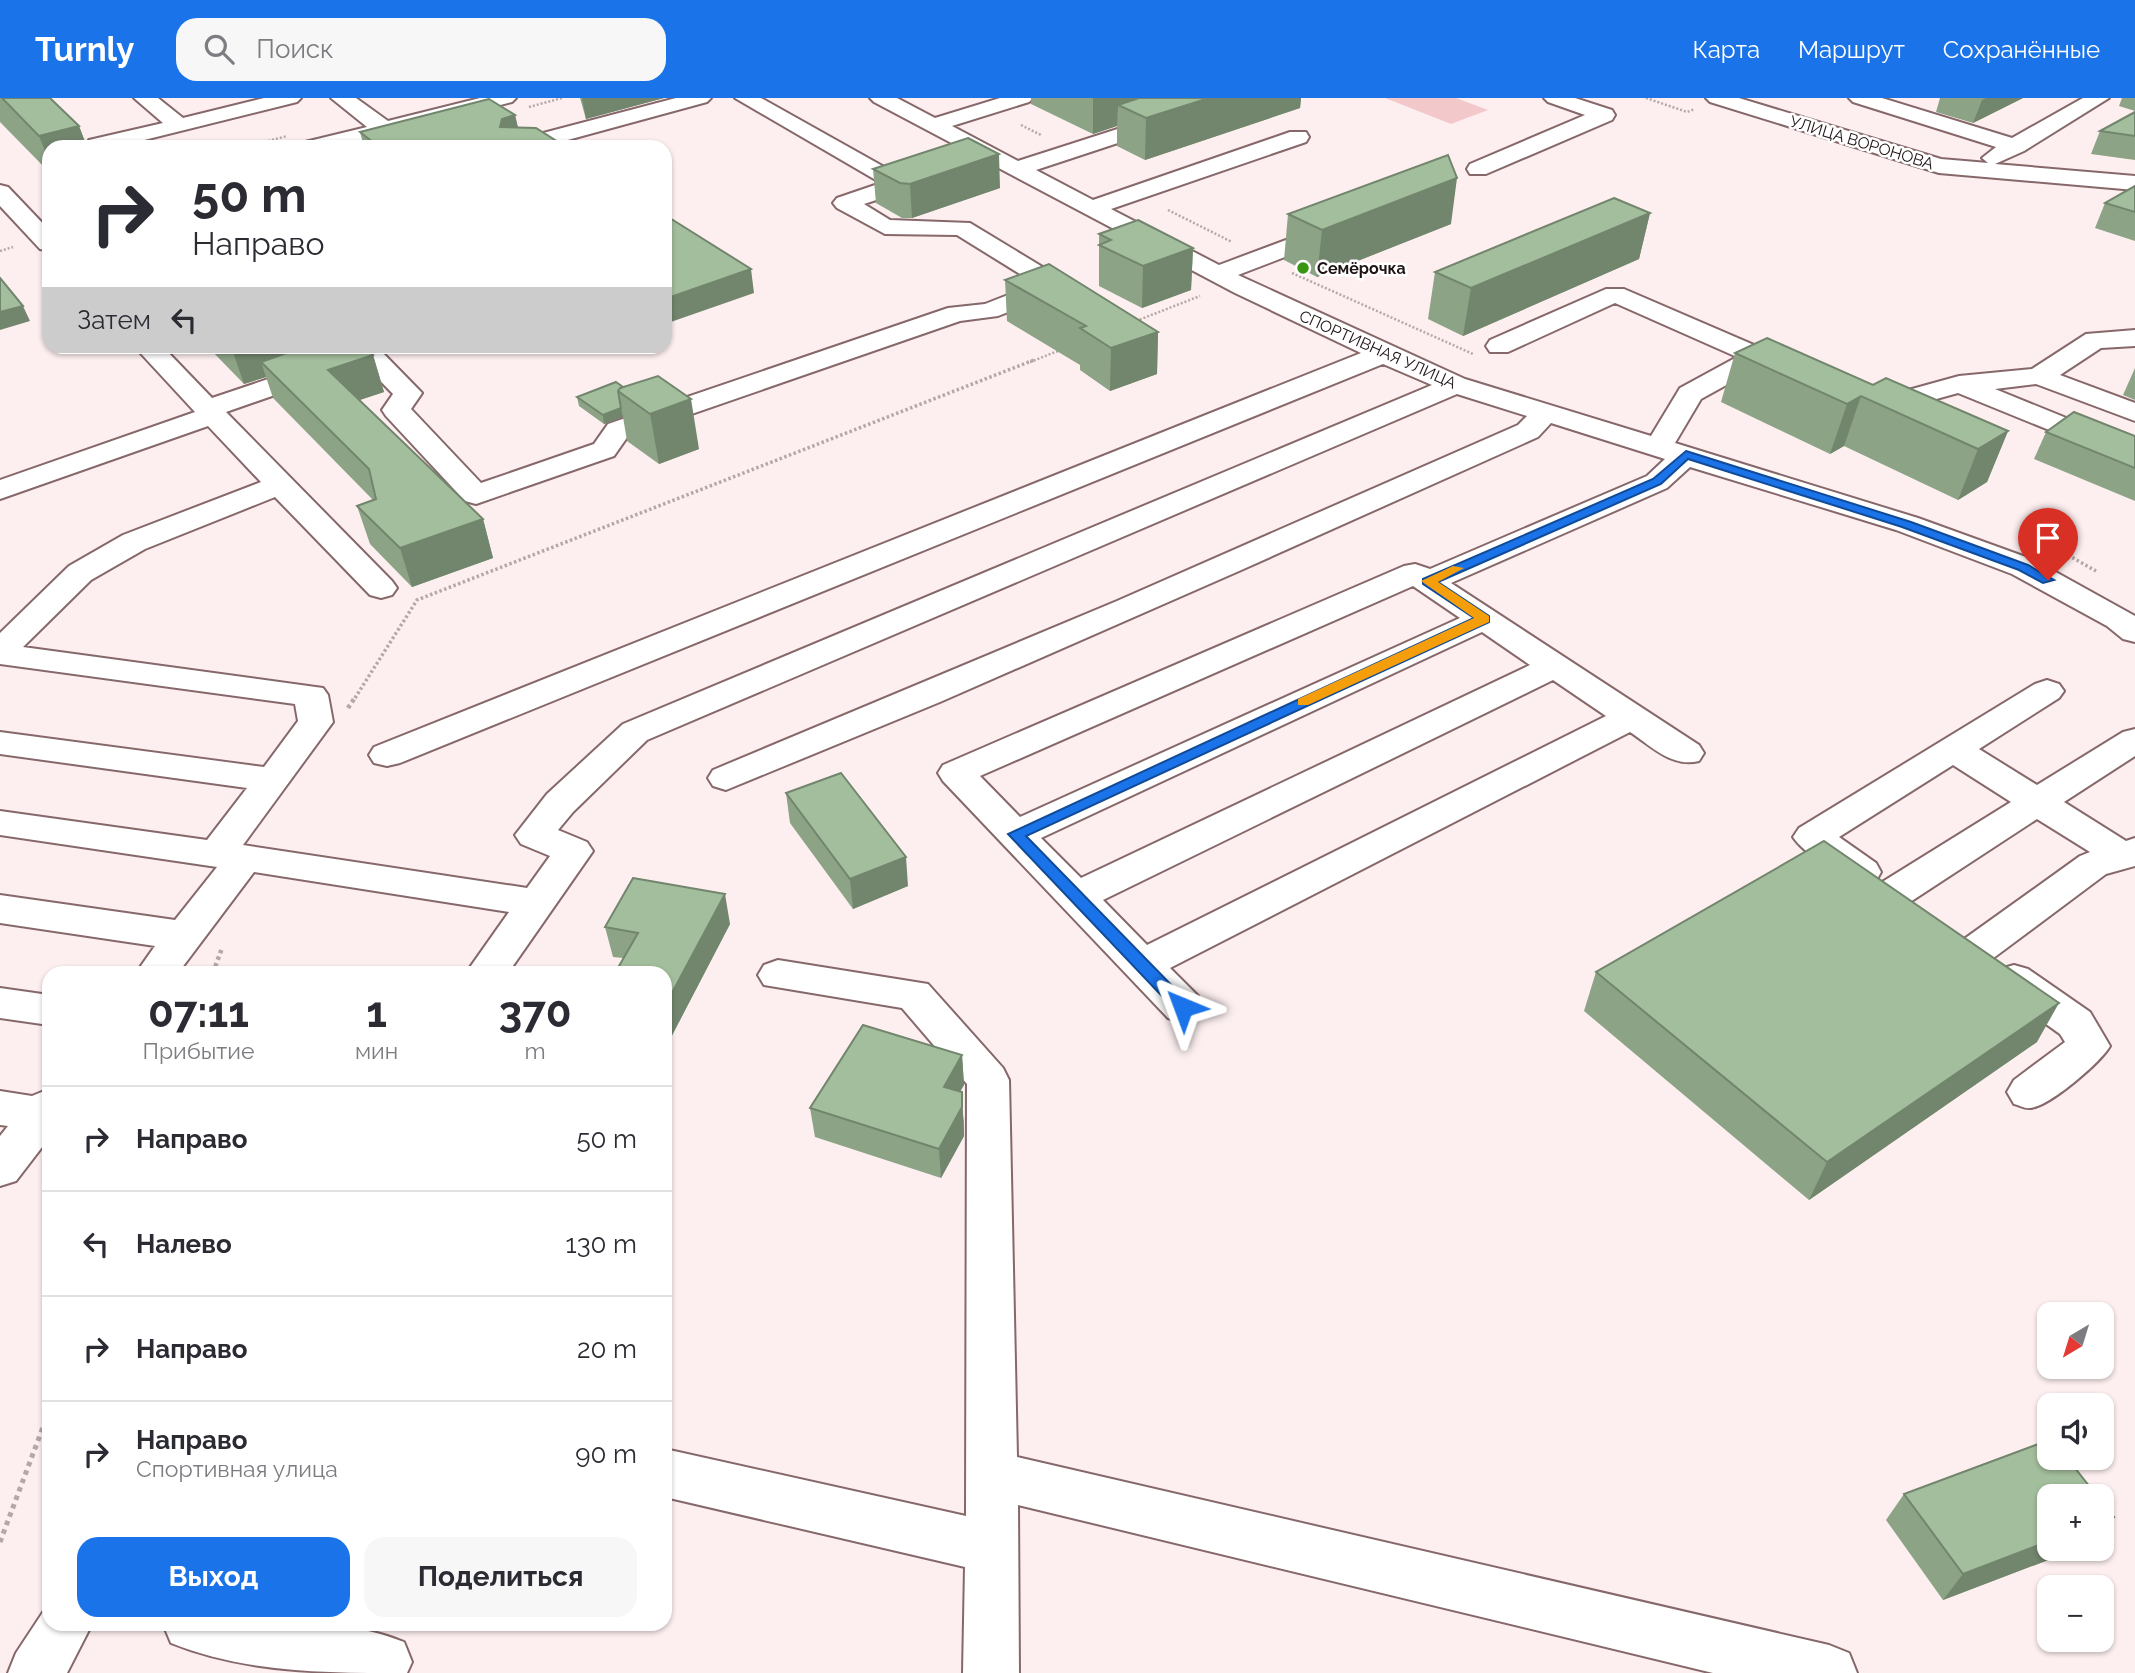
<!DOCTYPE html>
<html lang="ru">
<head>
<meta charset="utf-8">
<style>
	body { margin:0; font-family:Raleway,sans-serif; background:#f7f7f7; color:#2b2b33; height:100vh; display:flex; flex-direction:column; font-size:26px; white-space:nowrap }
	* { box-sizing:border-box; margin:0 }
	p { font-size:23px; color:#7c7c81 }
	.icon { flex:none; width:38px; height:38px; fill:none; stroke:currentColor; stroke-width:2; stroke-linecap:round; stroke-linejoin:round }
	.map { position:relative; flex:1; overflow:hidden }
	.details { position:absolute; left:42px; top:868px; width:630px; height:665px; display:flex; flex-direction:column; background:#fff; border-radius:21px; box-shadow:0 2px 5px #0004 }
	.details>* { flex:none }
	.hud { position:absolute; left:42px; top:42px; width:630px; height:214px; border-radius:21px; box-shadow:0 2px 5px #0004; background:#fff; color:#2b2b33; overflow:hidden }
	.needle { width:46px; rotate:218deg }
	.controls { position:absolute; left:2037px; top:1204px; display:grid; gap:14px }
	.controls a { display:grid; place-items:center; width:77px; height:77px; border-radius:14px; background:#fff; box-shadow:0 2px 5px #0004; font-size:35px }
	.pin { position:absolute; display:grid; place-items:center; width:60px; height:60px; color:#fff; margin:-72px -30px; border-radius:50% 50% 50% 0; rotate:-45deg; box-shadow:0 0 7px #0007 }
	.pin .icon { rotate:45deg }
	.me { position:absolute; width:77px; margin:-38px; rotate:316deg; stroke-linejoin:round; filter:drop-shadow(0 0 5px #0008) }
	.turn { display:flex; align-items:center; gap:24px; height:147px; padding:0 35px; font-size:32px }
	.turn .icon { width:91px; height:91px; stroke-width:2.5 }
	.turn b { display:block; font-size:49px; line-height:60px }
	.then { display:flex; align-items:center; height:66px; padding:0 35px; background:#0003; gap:14px; font-size:26px }
	.eta { display:flex; justify-content:space-evenly; align-items:center; height:119px; text-align:center }
	.eta b { font-size:42px; font-weight:700; line-height:49px }
	.primary-button { display:flex; gap:14px; margin-top:auto; padding:14px 35px }
	.primary-button a { flex:1; height:80px; border-radius:21px; background:#1a73e8; color:#fff; font-size:28px; font-weight:700; line-height:80px; text-align:center }
	.primary-button a+a { background:#f7f7f7; color:#2b2b33 }
	ul { padding:0; list-style:none }
	li { display:flex; align-items:center; gap:21px; height:105px; padding:0 35px; border-top:2px solid #e1e1e2 }
	li div { flex:1 }
	li b { display:block; font-size:26px }
	li em { font-style:normal }
	header { display:flex; align-items:center; gap:42px; box-sizing:border-box; height:98px; padding:0 35px; background:#1a73e8; color:#fff }
	header strong { font-size:33px }
	nav { display:flex; gap:38px; margin-inline-start:auto; font-size:24px }
	.search { width:490px; height:63px; background:#f7f7f7; display:flex; align-items:center; gap:18px; box-sizing:border-box; padding:0 24px; border-radius:21px; color:#7c7c81; font-size:26px }
	.map>svg:first-child { display:block }
</style>
</head>
<body>
<header>
<strong>Turnly</strong>
<div class="search"><svg class="icon" aria-label="search" viewBox="0 0 24 24"><circle cx="10" cy="10" r="6"/><path d="M15 15l6 6"/></svg>Поиск</div>
<nav><a>Карта</a><a>Маршрут</a><a>Сохранённые</a></nav>
</header>
<div class="map">
<svg width="2135" height="1575" viewBox="0 0 2135 1575">
	<rect width="100%" height="100%" fill="#fdefef"/>
	<!-- green -->
	<polygon fill="#f3c8cb" points="1385,0 1456,0 1488,12 1451,26"/>
	<g fill="none" stroke-linecap="round" stroke-linejoin="round">
		<!-- minor casing -->
		<g stroke="#86686a" stroke-width="4">
			<g id="minor">
				<polygon points="134,0 158,0 183,20 264,0 301,0 297,4 116,49 87,49 89,42 163,25"/>
				<polygon points="331,0 356,0 388,23 480,0 516,0 512,4 339,49 302,49 305,44 367,29"/>
				<polygon points="676,0 711,0 707,4 542,49 506,49 509,44"/>
				<path d="M735,0h26l141,79 21,-7 8,2 3,5 -3,5 -67,22 26,16 80,3 94,57 4,5 -4,5 -66,26 -38,5 -332,115 -14,20 -138,48 -11,-3 -79,-85 -4,-6 11,-16 -29,-30 -138,48 166,169 5,7 -5,7 -11,3 -11,-3 -95,-98 -130,52 -54,31 -68,67 300,41 5,7 5,27 -90,123 284,43 23,-32 -29,-12 -6,-9 32,-41 76,-70 809,-339 -49,-21 -983,399 -13,3 -13,-3 -5,-8 5,-8 987,-394 -126,-60 -361,-191 -4,-4h27l38,20 65,-20h33l-4,4 -77,24 66,35 196,-63h32l-4,4 -206,68 57,30 197,-68h16l3,5 -3,5 -195,67 108,56 107,-40h16l4,5 -4,5 -104,40 227,104 186,57 29,-48 57,-31 -122,-54 -107,49h-18l-4,-6 4,-6 116,-51h18l174,75 4,6 -4,6 -10,2 -29,-11 -58,32 -26,44 243,75 116,42 101,56v26l-12,-3 -16,-13 -95,-52 -116,-44 -206,-63 -23,21 -216,95 248,162 5,8 -5,8c-27,7 -48,-15 -69,-29l-460,236 28,28 6,11 -6,11 -15,4 -15,-4 -225,-237 -5,-8 5,-8 461,-199 11,-2 15,5 217,-93 18,-17 -114,-36 -13,14 -299,134 -299,131 -214,88 -13,-4 -5,-8 5,-8 404,-169 401,-176 9,-9 -70,-22 -810,346 -74,72 -15,18 29,12 6,9 -85,122h-42l43,-61 -255,-40 -76,101h-42l19,-27 -155,-23v-28l175,25 42,-53 -217,-32v-24l207,29 40,-52 -247,-34v-22l264,35 34,-46 -3,-17 -295,-40v-31l69,-67 54,-31 138,-53 -53,-56 -208,73v-19l195,-68 -61,-66h28l50,52 148,-50h18l44,45 -11,16 70,74 113,-39 14,-20 340,-116 37,-4 51,-20 -79,-49 -72,-1 -48,-26 -4,-5 4,-5 44,-15zM1413,488l47,32 -440,199 -40,-41zM1482,534l48,33 -449,213 -40,-40zM1553,582l53,36 -459,229 -44,-45z"/>
				<polygon points="1544,0 1575,0 1612,12 1615,17 1612,22 1486,76 1470,76 1467,71 1470,66 1585,17 1548,4"/>
				<polygon points="1706,0 1739,0 1941,61 1988,65 1982,60 1996,49 1853,4 1849,0 1882,0 2012,40 2083,0 2109,0 2024,53 1995,66 2135,78 2135,92 1939,75 1710,4"/>
				<polygon points="0,87 8,89 49,132 49,153 40,151 0,108"/>
				<polygon points="2135,232 2135,248 2101,250 2060,277 2135,305 2135,323 2036,286 1995,291 2135,348 2135,367 1958,295 1875,318 1865,316 1861,310 1865,304 1959,278 2032,271 2086,236"/>
				<path d="M2047,582l12,4 5,7 -5,7 -80,51 58,36 86,-53 12,-3v27l-71,46 62,39 9,-3v28l-29,8 -118,88 -14,4 -14,-4 -6,-10 6,-10 120,-86 10,-4 -53,-33 -130,85 -14,4 -14,-4 -5,-10 5,-10 132,-82 -58,-37 -114,72 37,26 5,9 -5,9c-6,2 -12,4 -17,3 -17,-3 -57,-33 -66,-47l6,-9 236,-144z"/>
				<polygon points="778,862 928,886 1003,970 1009,982 1017,1359 1829,1547 1849,1555 1857,1575 1713,1575 1018,1407 1019,1575 963,1575 965,1469 665,1399 665,1351 966,1418 967,986 902,910 764,887 758,877 764,867"/>
				<path d="M2014,867l14,4 62,43 20,34c-9,16 -61,61 -80,62 -5,1 -11,-3 -16,-4l-7,-12 7,-12 51,-38 -5,-8 -60,-43 -6,-11 6,-11z"/>
				<polygon points="0,890 49,897 49,927 0,920"/>
				<polygon points="49,991 49,1040 16,1083 0,1088 0,1038 8,1028 0,1027 0,993 32,998"/>
				<polygon points="49,1505 49,1526 92,1526 67,1575 8,1575 16,1555"/>
				<path d="M163,1526c78,0 167,-12 241,18l8,20 -5,11c-79,0 -162,0 -236,-30z"/>
			</g>
		</g>
		<!-- path-far3 -->
		<g stroke="#b4a7a7" stroke-width="2.5" stroke-dasharray="2 2" stroke-linecap="butt">
			<polyline points="1646,0 1687,14 1695,11"/>
			<polyline points="529,9 562,0"/>
			<polyline points="1021,27 1041,37"/>
			<polyline points="245,49 287,38"/>
			<polyline points="1168,112 1232,144"/>
			<polyline points="0,153 13,149"/>
			<polyline points="1292,175 1473,256"/>
			<polyline points="1136,223 1200,198"/>
			<polyline points="1030,264 1063,251"/>
		</g>
		<!-- path-far2 -->
		<g stroke="#b4a7a7" stroke-width="3.5" stroke-dasharray="2.5 2.5" stroke-linecap="butt">
			<polyline points="2068,457 2096,473"/>
			<polyline points="355,600 417,502 1034,262"/>
		</g>
		<!-- path-far1 -->
		<g stroke="#b4a7a7" stroke-width="4.5" stroke-dasharray="3.5 3.5" stroke-linecap="butt">
			<polyline points="348,610 356,598"/>
			<polyline points="213,875 222,850"/>
		</g>
		<!-- path -->
		<polyline stroke="#b4a7a7" stroke-width="5" stroke-dasharray="4.5 4.5" stroke-linecap="butt" points="0,1444 49,1313"/>
		<!-- minor -->
		<use href="#minor" fill="#fff" fill-rule="evenodd"/>
	</g>
	<!-- wall -->
	<g fill="#8ca386">
		<polygon points="0,0 50,0 79,28 87,49 49,49 49,74 0,24"/>
		<polygon points="580,0 664,0 586,21"/>
		<polygon points="1031,0 1301,0 1300,10 1145,62 1117,48 1117,28 1093,36 1031,6"/>
		<polygon points="1940,0 2023,0 1973,25 1936,14"/>
		<polygon points="2122,0 2135,0 2135,13 2119,8"/>
		<polygon points="2135,14 2135,62 2091,56 2100,33"/>
		<polygon points="515,17 518,30 566,49 364,49 360,34"/>
		<polygon points="873,71 1000,90 912,120 902,120 876,105"/>
		<polygon points="2135,88 2135,143 2095,130 2105,105"/>
		<polygon points="1650,115 1639,161 1463,238 1428,221 1435,174"/>
		<polygon points="1288,116 1451,126 1317,179 1284,162"/>
		<polygon points="1099,136 1193,150 1191,192 1142,210 1099,188"/>
		<polygon points="1005,182 1158,234 1157,276 1110,293 1080,272 1080,267 1007,223"/>
		<polygon points="207,248 287,248 289,254 373,257 384,294 359,302 483,421 493,460 412,489 370,446 357,408 373,402 273,300 266,279 244,286"/>
		<polygon points="1735,255 1873,287 2008,333 1987,384 1958,402 1844,348 1830,356 1721,304"/>
		<polygon points="2135,270 2135,302 2123,297"/>
		<polygon points="616,284 699,351 659,366 627,343 623,319 604,326 579,308 577,299"/>
		<polygon points="2046,334 2135,338 2135,403 2034,361"/>
		<polygon points="786,695 908,788 853,811 790,725"/>
		<polygon points="730,826 667,947 665,947 665,875 623,860 613,859 605,829"/>
		<polygon points="1596,874 2037,944 1809,1102 1584,913"/>
		<polygon points="962,957 964,987 960,993 964,1024 964,1038 941,1080 815,1039 810,1010"/>
		<polygon points="1904,1396 2049,1451 2077,1451 1943,1502 1886,1422"/>
	</g>
	<!-- shaded-wall -->
	<g fill="#72856d">
		<polygon points="582,0 664,0 586,21"/>
		<polygon points="1093,0 1205,0 1118,7 1117,28 1093,36"/>
		<polygon points="1209,0 1301,0 1300,10 1145,62 1146,20"/>
		<polygon points="1986,0 2023,0 1973,25 1982,2"/>
		<polygon points="515,17 520,38 500,29 502,21"/>
		<polygon points="79,28 87,49 49,49 49,63 39,38"/>
		<polygon points="999,56 1000,90 912,120 910,86"/>
		<polygon points="1457,80 1451,126 1317,179 1322,132"/>
		<polygon points="1650,115 1639,161 1463,238 1471,190"/>
		<polygon points="1193,150 1191,192 1142,210 1143,168"/>
		<polygon points="751,171 754,195 665,226 665,201"/>
		<polygon points="23,208 30,223 0,232 0,214"/>
		<polygon points="1158,234 1157,276 1110,293 1111,250"/>
		<polygon points="231,248 287,248 294,270 261,264 266,279 244,286"/>
		<polygon points="373,257 384,294 339,309 328,272"/>
		<polygon points="1861,298 1844,348 1830,356 1847,306"/>
		<polygon points="691,301 699,351 659,366 650,316"/>
		<polygon points="621,310 623,319 604,326 603,317"/>
		<polygon points="2008,333 1987,384 1958,402 1978,351"/>
		<polygon points="483,421 493,460 412,489 400,450"/>
		<polygon points="906,759 908,788 853,811 850,781"/>
		<polygon points="725,796 730,826 667,947 665,940 665,908"/>
		<polygon points="2059,905 2037,944 1809,1102 1827,1064"/>
		<polygon points="962,957 964,987 946,1018 944,989"/>
		<polygon points="962,994 964,1038 941,1080 939,1051"/>
		<polygon points="2114,1419 2102,1433 2102,1423"/>
		<polygon points="2049,1443 2049,1451 2077,1451 1943,1502 1963,1476"/>
	</g>
	<!-- building -->
	<g fill="#a3be9c" stroke="#72856d" stroke-width="2">
		<polygon points="2,0 50,0 79,28 39,38"/>
		<polygon points="1139,0 1209,0 1146,20 1118,7"/>
		<polygon points="489,1 515,17 502,21 500,29 536,30 566,49 422,49 420,48 414,49 379,49 360,34"/>
		<polygon points="2135,14 2135,38 2100,33"/>
		<polygon points="968,40 999,56 910,86 900,85 873,71"/>
		<polygon points="1448,57 1457,80 1322,132 1288,116"/>
		<polygon points="2135,88 2135,114 2105,105"/>
		<polygon points="1614,100 1650,115 1471,190 1435,174"/>
		<polygon points="665,117 751,171 665,201"/>
		<polygon points="1138,122 1193,150 1143,168 1099,147 1111,142 1099,136"/>
		<polygon points="1049,166 1158,234 1111,250 1080,230 1086,228 1005,182"/>
		<polygon points="0,180 23,208 0,214"/>
		<polygon points="1767,240 1873,287 1886,280 2008,333 1978,351 1861,298 1847,306 1735,255"/>
		<polygon points="306,248 364,248 373,257 328,272 483,421 400,450 357,408 376,401 369,371 261,264"/>
		<polygon points="658,278 691,301 650,316 618,293 620,290"/>
		<polygon points="616,284 623,289 620,290 618,293 621,310 603,317 577,299"/>
		<polygon points="2074,314 2135,338 2135,370 2046,334"/>
		<polygon points="841,675 906,759 850,781 786,695"/>
		<polygon points="1824,743 2059,905 1827,1064 1596,874"/>
		<polygon points="633,780 725,796 665,908 665,875 615,875 638,835 605,829"/>
		<polygon points="863,927 962,957 944,989 962,994 962,1009 939,1051 810,1010"/>
		<polygon points="2049,1342 2049,1360 2067,1360 2097,1398 2049,1398 2049,1443 1963,1476 1904,1396"/>
		<polygon points="2102,1404 2114,1419 2102,1423"/>
	</g>
	<!-- route -->
	<polygon fill="#1a73e8" stroke="#114b97" stroke-width="2" points="1686,353 1911,424 2028,467 2054,482 2043,485 2019,472 1902,429 1688,361 1661,386 1438,484 1489,518 1489,524 1026,738 1189,905 1191,909 1183,916 1177,914 1008,736 1474,520 1423,486 1423,481 1653,381"/>
	<!-- slow -->
	<polygon fill="#f59e0b" points="1453,468 1464,470 1438,484 1489,518 1489,524 1308,607 1298,607 1298,601 1474,520 1421,483"/>
	<!-- markers -->
	<circle fill="#399613" stroke="#fff" stroke-width="2.5" cx="1303" cy="170" r="7"/>
	<g text-anchor="middle" stroke-width="5" stroke-linejoin="round" paint-order="stroke">
		<!-- far-street labels -->
		<g font-size="16" fill="#201516" stroke="#fff">
			<text transform="translate(1862 44) rotate(17)" y="6">УЛИЦА ВОРОНОВА</text>
			<text transform="translate(1378 251) rotate(24)" y="6">СПОРТИВНАЯ УЛИЦА</text>
		</g>
		<!-- far-poi labels -->
		<g font-size="16" font-weight="bold" fill="#201516" stroke="#fff" text-anchor="start">
			<text x="1317" y="176">Семёрочка</text>
		</g>
	</g>
</svg>
<div class="controls">
<a><svg class="needle" viewBox="-14 -14 28 28"><path d="M0-13l5 13h-10z" fill="#e53935"/><path d="M0 13l5-13h-10z" fill="#7c7c81"/></svg></a>
<a><svg class="icon" aria-label="sound" viewBox="0 0 24 24"><path d="M4 9h4l5-4v14l-5-4H4zM17 9q2 3 0 6"/></svg></a>
<a>+</a>
<a>−</a>
</div>
<div class="pin" style="left:2048px;top:482px;background:#d93025"><svg class="icon" aria-label="arrive" viewBox="0 0 24 24"><path d="M6 21V4h12l-3 4 3 4H6"/></svg></div>
<svg class="me" style="left:1183px;top:909px" viewBox="-20 -20 40 40"><path d="M0-17L14 15 0 8-14 15z" fill="#1a73e8" stroke="#fff" stroke-width="4"/></svg>
<div class="hud">
<div class="turn"><svg class="icon" aria-label="right" viewBox="0 0 24 24"><path d="M7 20v-9h11M14 6l5 5-5 5"/></svg><div><b>50 m</b>Направо</div></div>
<div class="then">Затем<svg class="icon" aria-label="left" viewBox="0 0 24 24"><path d="M17 20v-9H6M10 6l-5 5 5 5"/></svg></div>
</div>
<section class="details">
<div class="eta">
<div><b>07:11</b><p>Прибытие</p></div>
<div><b>1</b><p>мин</p></div>
<div><b>370</b><p>m</p></div>
</div>
<ul>
<li><svg class="icon" aria-label="right" viewBox="0 0 24 24"><path d="M7 20v-9h11M14 6l5 5-5 5"/></svg><div><b>Направо</b></div><em>50 m</em></li>
<li><svg class="icon" aria-label="left" viewBox="0 0 24 24"><path d="M17 20v-9H6M10 6l-5 5 5 5"/></svg><div><b>Налево</b></div><em>130 m</em></li>
<li><svg class="icon" aria-label="right" viewBox="0 0 24 24"><path d="M7 20v-9h11M14 6l5 5-5 5"/></svg><div><b>Направо</b></div><em>20 m</em></li>
<li><svg class="icon" aria-label="right" viewBox="0 0 24 24"><path d="M7 20v-9h11M14 6l5 5-5 5"/></svg><div><b>Направо</b><p>Спортивная улица</p></div><em>90 m</em></li>
</ul>
<div class="primary-button"><a>Выход</a><a>Поделиться</a></div>
</section>
</div>
</body>
</html>
